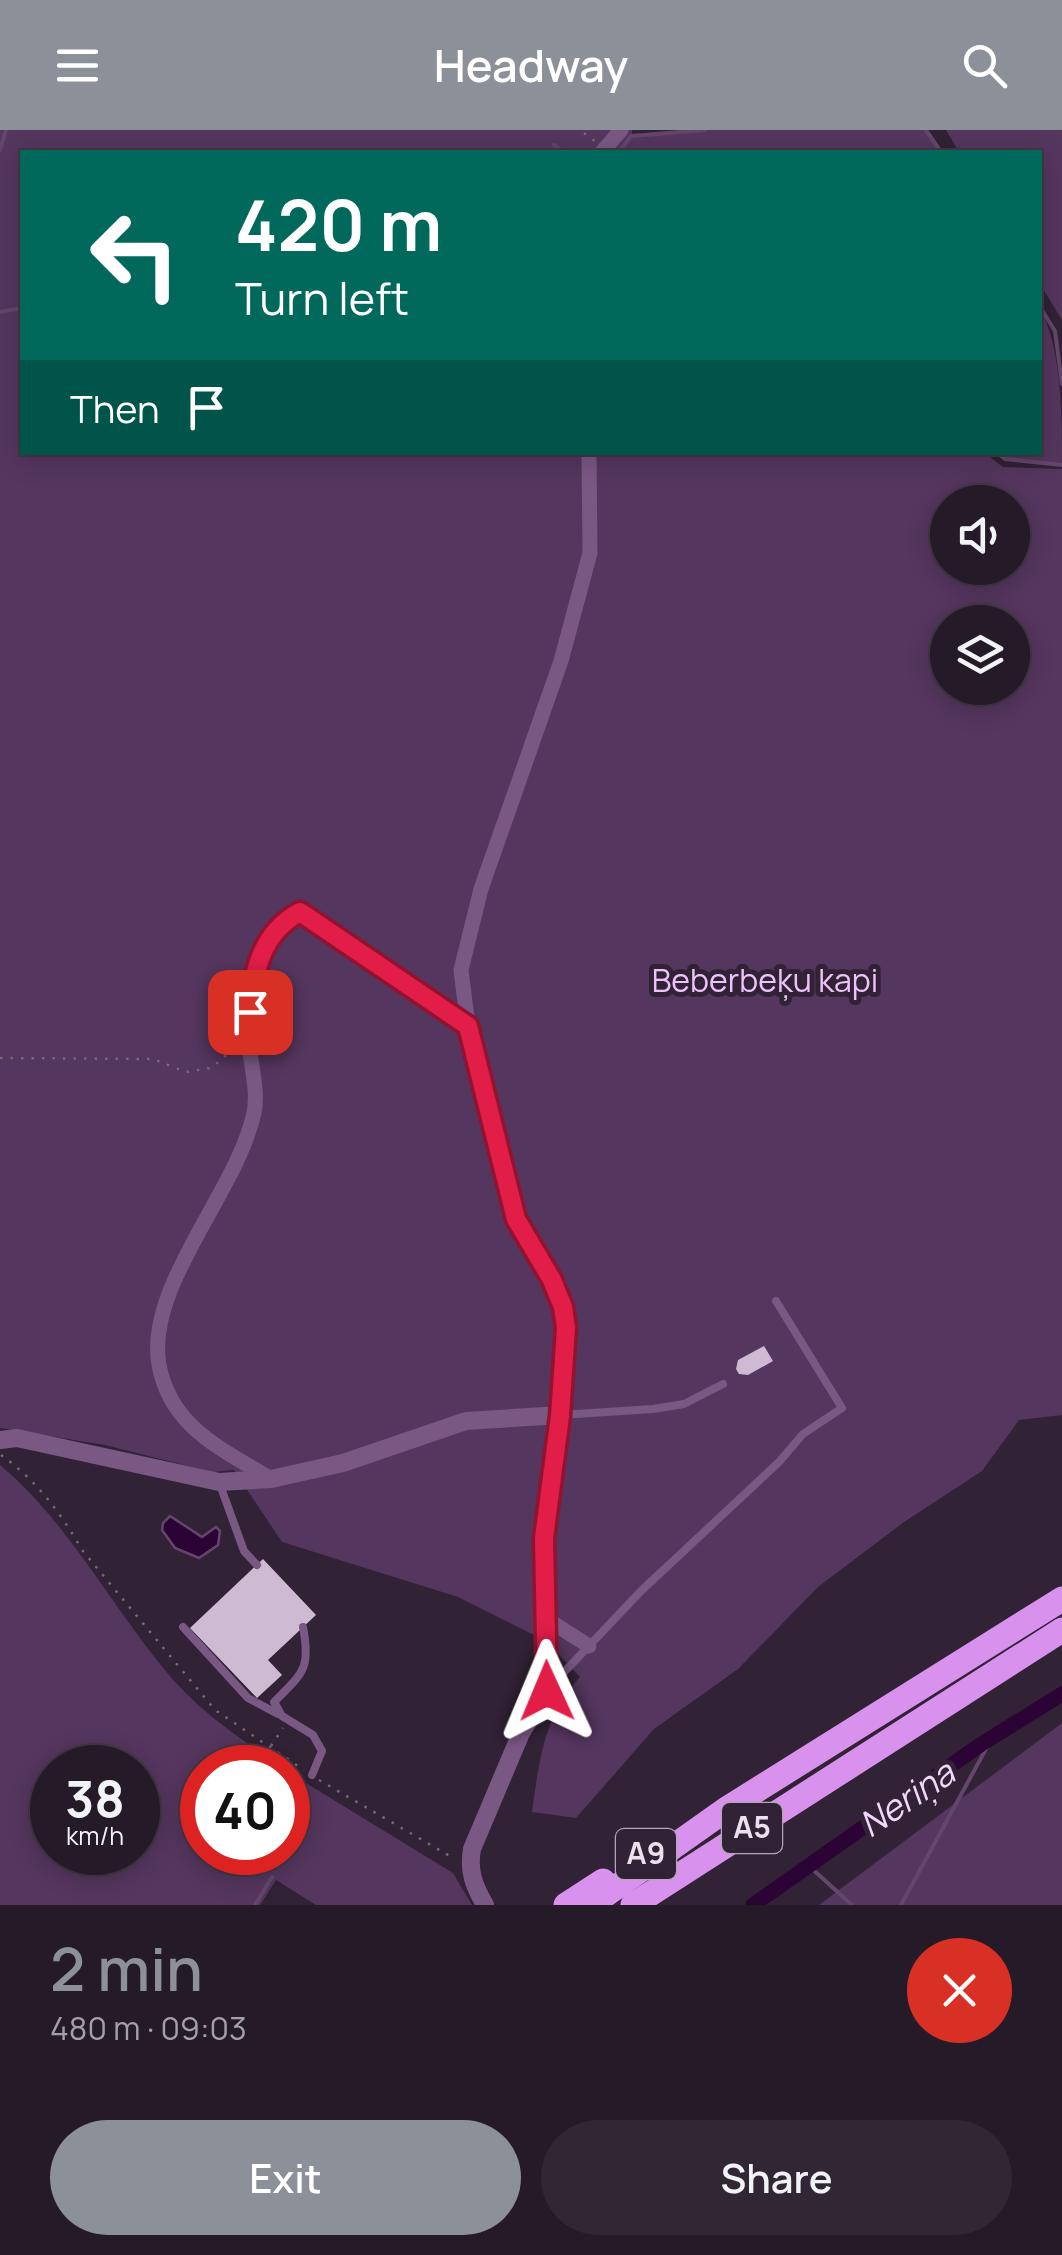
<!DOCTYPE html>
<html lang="en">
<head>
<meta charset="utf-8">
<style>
	body { margin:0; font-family:Manrope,sans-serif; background:#312734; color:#f1f3f6; height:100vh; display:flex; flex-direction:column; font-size:38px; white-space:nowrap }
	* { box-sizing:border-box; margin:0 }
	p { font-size:32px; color:#a3a1a8 }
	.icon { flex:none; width:55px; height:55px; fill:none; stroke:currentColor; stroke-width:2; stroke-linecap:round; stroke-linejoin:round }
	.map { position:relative; height:1775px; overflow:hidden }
	.details { display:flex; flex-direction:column; background:#251a28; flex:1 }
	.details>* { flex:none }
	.guide { position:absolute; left:20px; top:20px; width:1022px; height:305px; border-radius:0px; box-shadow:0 5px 25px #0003,0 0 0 2px #423845; background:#00695c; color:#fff; overflow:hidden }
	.controls { position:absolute; left:930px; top:355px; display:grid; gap:20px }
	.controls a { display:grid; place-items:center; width:100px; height:100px; border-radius:50%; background:#251a28; box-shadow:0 5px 25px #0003,0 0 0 2px #423845; font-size:50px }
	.speed { position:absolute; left:30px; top:1615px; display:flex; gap:20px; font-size:50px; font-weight:700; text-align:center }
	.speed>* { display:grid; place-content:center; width:130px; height:130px; border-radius:50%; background:#251a28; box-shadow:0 5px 25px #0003,0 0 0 2px #423845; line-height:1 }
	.speed small { font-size:25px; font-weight:400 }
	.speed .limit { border:15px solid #d22; background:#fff; color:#111 }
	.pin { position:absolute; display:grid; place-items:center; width:85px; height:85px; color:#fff; margin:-42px; border-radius:20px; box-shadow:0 5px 15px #0006 }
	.me { position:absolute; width:110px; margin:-55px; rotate:359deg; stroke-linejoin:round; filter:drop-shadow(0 0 8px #0008) }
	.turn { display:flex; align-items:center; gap:35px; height:210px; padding:0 50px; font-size:45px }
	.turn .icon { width:130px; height:130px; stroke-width:2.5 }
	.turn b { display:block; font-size:70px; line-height:85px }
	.then { display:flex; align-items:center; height:95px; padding:0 50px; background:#0003; gap:20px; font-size:38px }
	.round { display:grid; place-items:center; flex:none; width:105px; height:105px; border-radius:52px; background:#312734 }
	.overview { display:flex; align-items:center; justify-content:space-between; height:170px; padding:0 50px }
	h1 { font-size:60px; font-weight:600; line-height:75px; color:#8c9099 }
	.primary-button { display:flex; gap:20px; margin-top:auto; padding:20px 50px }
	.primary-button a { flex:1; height:115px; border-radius:60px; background:#8c9099; color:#fff; font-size:40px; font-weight:600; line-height:115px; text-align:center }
	.primary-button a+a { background:#312734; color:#f1f3f6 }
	header { display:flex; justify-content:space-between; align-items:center; height:130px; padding:0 50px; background:#8c9099; color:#fff; font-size:45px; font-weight:600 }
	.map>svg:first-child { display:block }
</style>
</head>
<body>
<header><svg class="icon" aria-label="menu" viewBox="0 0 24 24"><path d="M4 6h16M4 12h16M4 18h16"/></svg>Headway<svg class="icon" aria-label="search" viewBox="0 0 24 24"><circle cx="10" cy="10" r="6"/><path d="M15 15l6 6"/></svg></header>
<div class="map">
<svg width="1062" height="1775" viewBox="0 0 1062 1775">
	<rect width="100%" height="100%" fill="#312235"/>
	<!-- green -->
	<g fill="#55365e" fill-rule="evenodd">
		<path d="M0,0h632v6l73,-6h221l15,22h-919v300h961l20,15 59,2v946l-43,5 -37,51 -78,51 -86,65 -80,82 -84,60 -78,89 -44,-6c7,-50 12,-97 48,-135l-34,-36 -88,-44 -176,-55 -48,-72 -22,2 -107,-27 -105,-17zM948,372h64v66h-64zM948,492h64v66h-64z"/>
		<polygon points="946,0 1062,0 1062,190 1040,154 1040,22 959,22"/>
		<path d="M1040,177c22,46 22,104 22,158l-57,-6 -9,-6 44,-1z"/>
		<path d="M0,1335c67,56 109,137 164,204 33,41 75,69 118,98l-80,1v84h86v-80l165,101 19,32h-156l-40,-25 -16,25h-260zM52,1638h86v84h-86z"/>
		<polygon points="1062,1593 1062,1775 819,1775"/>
	</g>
	<!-- water -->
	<polygon fill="#2b0435" stroke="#64466c" stroke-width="2.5" points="170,1386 202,1407 216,1397 220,1401 218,1415 199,1428 175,1418 162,1400 163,1393"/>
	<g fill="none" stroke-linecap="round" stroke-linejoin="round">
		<!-- stream -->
		<g stroke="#64466c" stroke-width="4">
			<polyline points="926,0 941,22"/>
			<polyline points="554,15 564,22"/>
			<polyline points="0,20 6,0"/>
			<polyline points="619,22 631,6 705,0"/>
			<polyline points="1040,177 1055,201 1062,254"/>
			<polyline points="0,182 22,178"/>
			<polyline points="996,322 1005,329 1062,335"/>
			<polyline points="809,1736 852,1775"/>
			<polyline points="255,1775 272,1747"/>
			<polyline points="901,1775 993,1606"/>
		</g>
		<!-- canal -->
		<polyline stroke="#2b0435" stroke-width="15" points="753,1775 980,1615 1062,1564"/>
	</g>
	<!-- building -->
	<g fill="#cebbd3">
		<polygon points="764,1216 773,1231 748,1245 739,1244 736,1239 738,1230"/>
		<polygon points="263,1429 316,1485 268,1530 282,1545 257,1568 190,1498"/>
	</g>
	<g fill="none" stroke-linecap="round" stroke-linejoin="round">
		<!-- path -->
		<g stroke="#756878" stroke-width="2.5" stroke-dasharray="2.5 8" stroke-linecap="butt">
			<polyline points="584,3 595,11"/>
			<polyline points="0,928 153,929 186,942 211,938 234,919"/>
			<path d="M1,1325c35,25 60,58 81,95l133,160 89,60"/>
			<polyline points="271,1616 283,1598"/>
			<polyline points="319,1650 455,1729"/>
		</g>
		<!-- service -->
		<g stroke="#7a5884" stroke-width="8">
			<polyline points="560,1285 653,1279 684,1274 723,1254"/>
			<polyline points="219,1352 244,1421 257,1435"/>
			<polyline points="183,1497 248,1568 278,1584"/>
			<path d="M303,1497c8,42 0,46 -29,75l8,14 31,19 9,16 -10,24"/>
			<polyline points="550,1557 641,1461 779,1332 803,1304 842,1278 776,1171"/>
		</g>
		<!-- minor -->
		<g stroke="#7a5884" stroke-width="15">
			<polyline points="602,22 621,0"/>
			<polyline points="560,1285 566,1199 563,1177 552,1149 516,1089 468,896 461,840 481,759 561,531 590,423 589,322"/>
			<path d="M271,1349c-50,-31 -100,-51 -112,-114 -14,-79 78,-173 95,-252 5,-25 -5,-51 -5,-76 -1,-31 6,-92 30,-115 5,-4 15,-7 20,-11l169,115"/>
			<polyline points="545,1488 589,1516"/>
		</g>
		<!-- tertiary -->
		<path stroke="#7a5884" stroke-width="18" d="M0,1310l17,-2 202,44 52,-3 72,-16 123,-42 94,-6 -17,122 4,154 -26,42 -49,116c-4,22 2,37 13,56"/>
		<!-- trunk -->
		<g stroke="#d891ec" stroke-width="25">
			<polyline points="566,1775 603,1751"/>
			<polyline points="591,1775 728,1678 1062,1469"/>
			<polyline points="633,1775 1062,1500"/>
		</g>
	</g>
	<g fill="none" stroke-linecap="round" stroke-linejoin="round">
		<!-- route casing -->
		<g stroke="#92132f" stroke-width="25">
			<path id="route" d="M250,882c3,-41 12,-80 50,-100l168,114 48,193 36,61 11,27 3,21 -6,88 -16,122 3,153"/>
		</g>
		<!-- route -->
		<use href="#route" stroke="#e11d48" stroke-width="18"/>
	</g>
	<g text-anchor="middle" stroke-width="10" stroke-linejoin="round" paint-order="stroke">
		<!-- shield labels -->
		<g fill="#312235" stroke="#b2a8b6" stroke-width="2.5">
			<rect x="722" y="1673" width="60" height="50" rx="8"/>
			<rect x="616" y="1699" width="60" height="50" rx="8"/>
		</g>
		<g font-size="30" font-weight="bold" fill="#eae1ed">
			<text x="752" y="1708">A5</text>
			<text x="646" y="1734">A9</text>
		</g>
		<!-- park labels -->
		<g font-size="32" fill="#eec2fa" stroke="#312235">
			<text x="765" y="862">Beberbeķu kapi</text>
		</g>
		<!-- water labels -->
		<g font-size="35" font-style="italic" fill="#f3d6fb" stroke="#312235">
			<text transform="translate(907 1669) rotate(-34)" y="12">Neriņa</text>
		</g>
	</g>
</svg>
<div class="controls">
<a><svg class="icon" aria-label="sound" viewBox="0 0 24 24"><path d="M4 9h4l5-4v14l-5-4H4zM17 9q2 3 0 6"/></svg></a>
<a><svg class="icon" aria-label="layers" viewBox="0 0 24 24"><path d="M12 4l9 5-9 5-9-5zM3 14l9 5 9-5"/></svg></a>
</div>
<div class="speed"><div>38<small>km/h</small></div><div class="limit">40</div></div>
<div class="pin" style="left:250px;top:882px;background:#d93025"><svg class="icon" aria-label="arrive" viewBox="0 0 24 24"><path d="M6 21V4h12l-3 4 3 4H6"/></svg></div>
<svg class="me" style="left:547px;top:1561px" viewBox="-20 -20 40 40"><path d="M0-17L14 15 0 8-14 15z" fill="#e11d48" stroke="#fff" stroke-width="4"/></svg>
<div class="guide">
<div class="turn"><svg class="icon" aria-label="left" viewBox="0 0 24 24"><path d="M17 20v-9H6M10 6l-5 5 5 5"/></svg><div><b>420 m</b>Turn left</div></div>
<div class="then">Then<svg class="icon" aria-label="arrive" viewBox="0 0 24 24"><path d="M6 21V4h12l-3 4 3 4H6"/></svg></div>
</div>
</div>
<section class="details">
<div class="overview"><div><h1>2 min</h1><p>480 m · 09:03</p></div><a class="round" style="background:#d93025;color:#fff"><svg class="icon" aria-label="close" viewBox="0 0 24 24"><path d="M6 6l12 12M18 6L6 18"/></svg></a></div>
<div class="primary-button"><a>Exit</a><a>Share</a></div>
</section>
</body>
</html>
